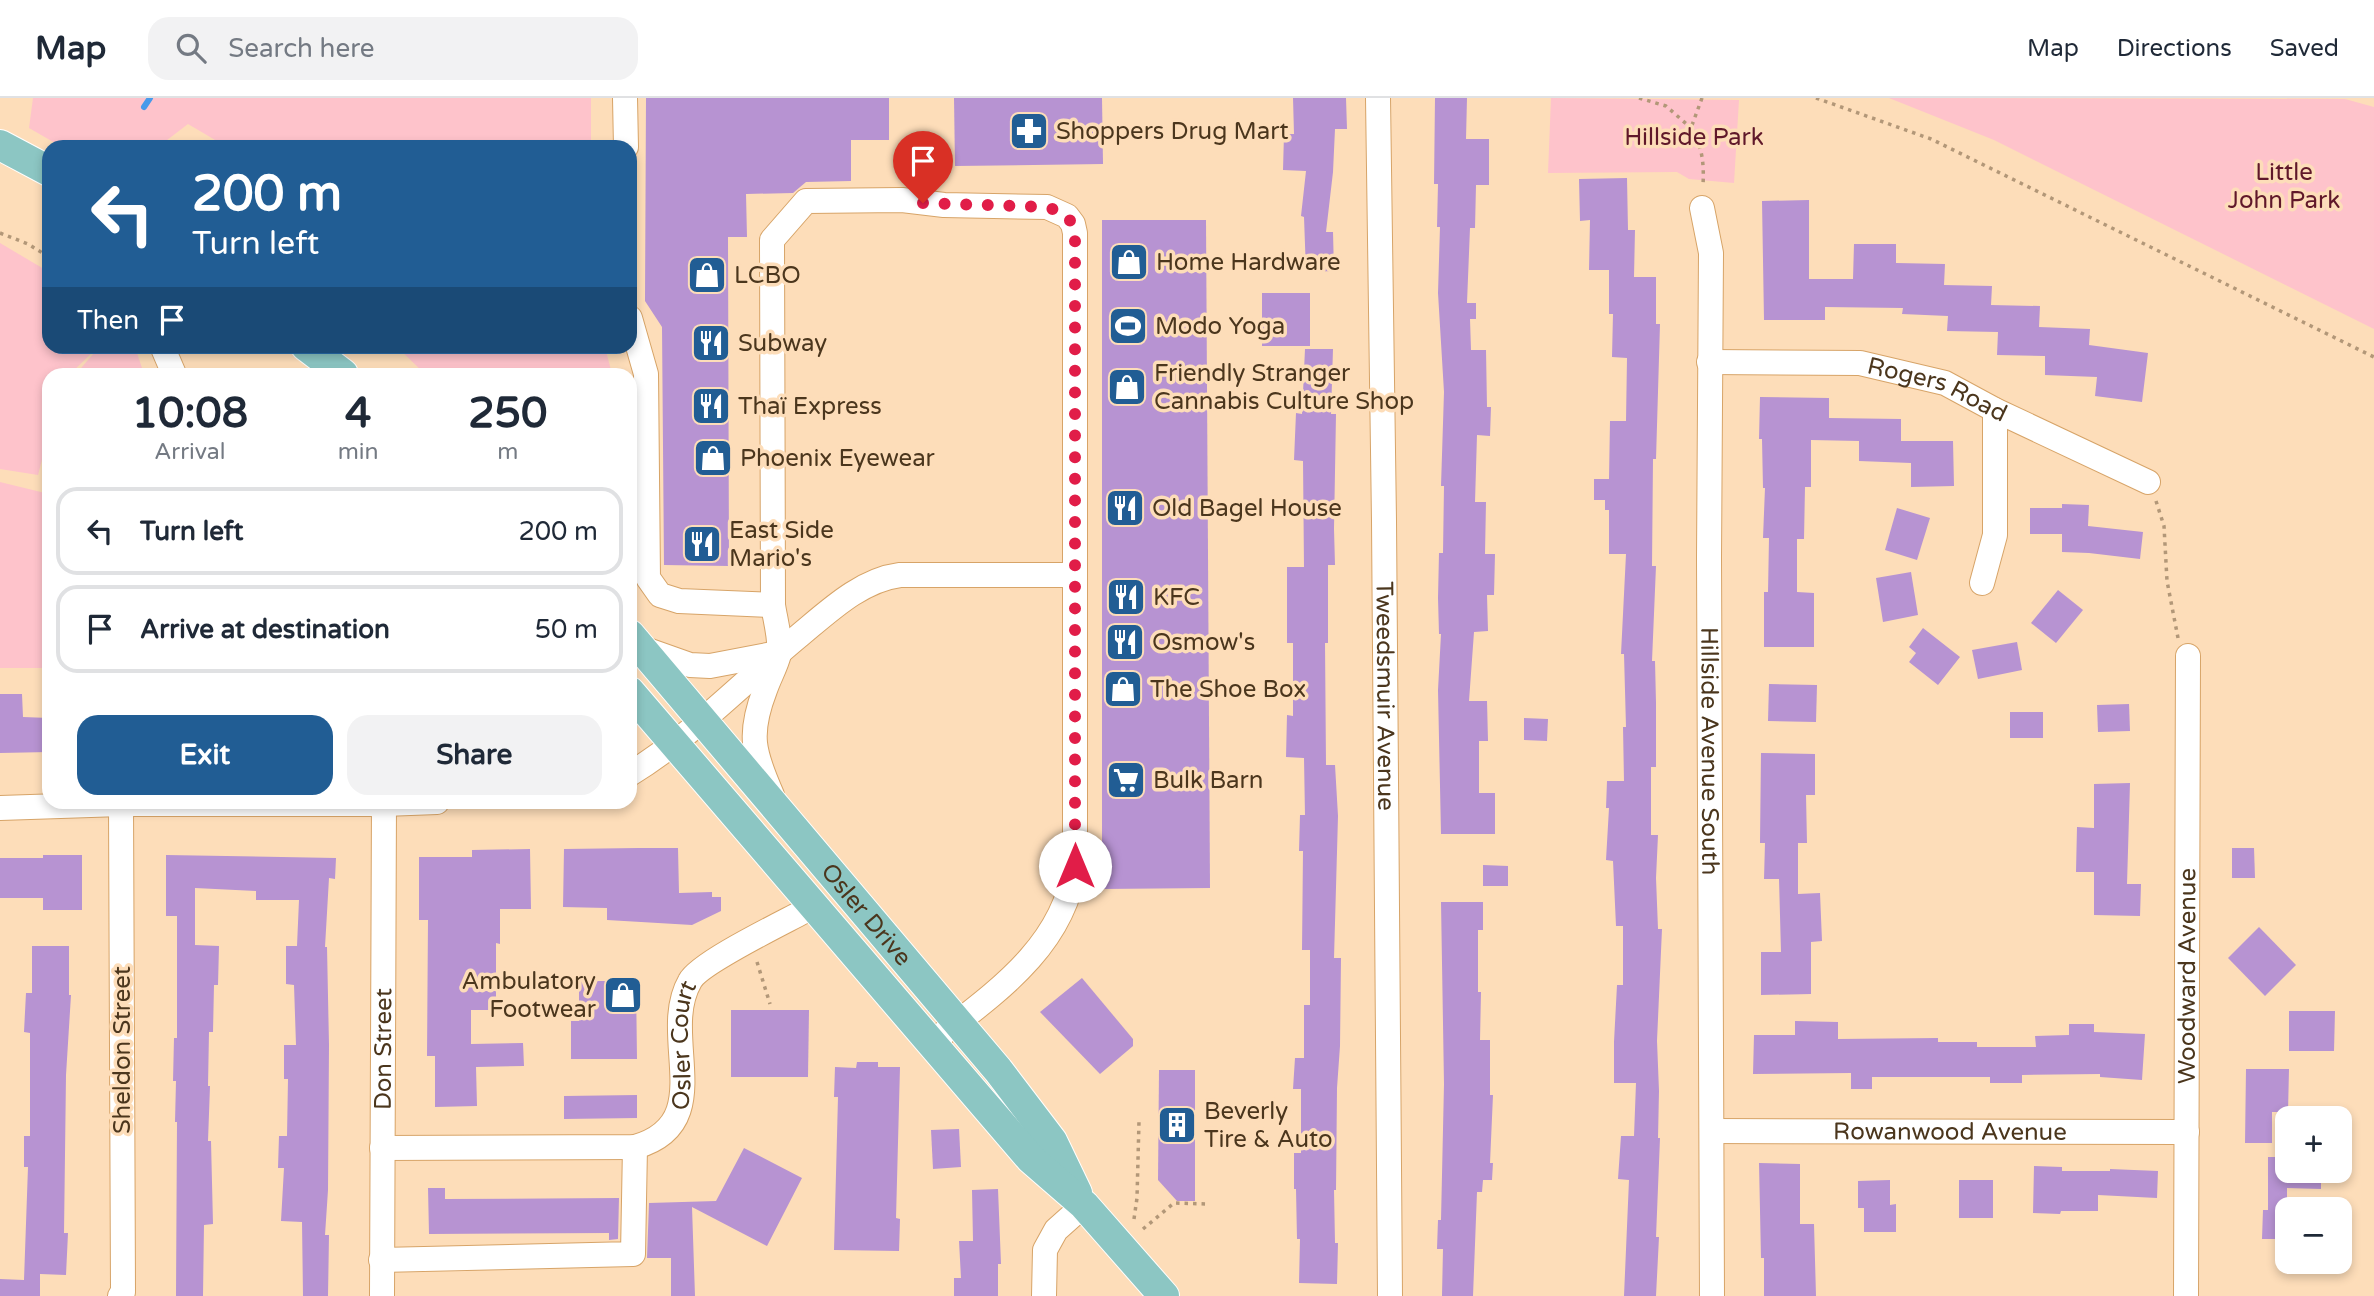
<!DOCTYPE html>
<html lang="en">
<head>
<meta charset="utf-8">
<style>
	body { margin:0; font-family:"Varela Round",sans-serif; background:#f2f2f3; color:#1f2937; height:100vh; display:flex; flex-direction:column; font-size:26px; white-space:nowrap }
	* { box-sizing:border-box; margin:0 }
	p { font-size:23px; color:#747a83 }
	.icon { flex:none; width:38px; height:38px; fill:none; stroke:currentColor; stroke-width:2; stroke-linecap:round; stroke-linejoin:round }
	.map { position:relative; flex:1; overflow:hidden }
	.side { position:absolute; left:42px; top:270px; width:595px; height:441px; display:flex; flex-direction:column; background:#fff; border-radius:21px; box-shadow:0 4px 10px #0003 }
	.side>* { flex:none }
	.guide { position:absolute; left:42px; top:42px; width:595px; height:214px; border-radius:21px; box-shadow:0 4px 10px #0003; background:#215d94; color:#fff; overflow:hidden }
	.fabs { position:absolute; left:2275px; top:1008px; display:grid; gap:14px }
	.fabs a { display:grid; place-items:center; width:77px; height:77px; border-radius:14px; background:#fff; box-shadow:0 4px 10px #0003; font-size:35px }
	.pin { position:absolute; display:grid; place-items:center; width:60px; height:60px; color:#fff; margin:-72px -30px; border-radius:50% 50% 50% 0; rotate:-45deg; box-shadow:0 0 7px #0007 }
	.pin .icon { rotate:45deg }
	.me { position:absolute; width:77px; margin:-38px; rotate:0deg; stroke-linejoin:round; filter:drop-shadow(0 0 5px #0008) }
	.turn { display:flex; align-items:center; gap:24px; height:147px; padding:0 35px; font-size:32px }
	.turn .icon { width:91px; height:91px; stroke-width:2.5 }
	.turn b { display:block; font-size:49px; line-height:60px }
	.then { display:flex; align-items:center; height:66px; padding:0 35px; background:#0003; gap:14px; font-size:26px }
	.eta { display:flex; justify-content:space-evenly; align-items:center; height:119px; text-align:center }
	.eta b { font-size:42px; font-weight:700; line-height:49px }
	.primary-button { display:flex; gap:14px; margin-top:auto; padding:14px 35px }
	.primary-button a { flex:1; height:80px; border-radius:21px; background:#215d94; color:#fff; font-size:28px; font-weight:700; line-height:80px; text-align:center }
	.primary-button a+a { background:#f2f2f3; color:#1f2937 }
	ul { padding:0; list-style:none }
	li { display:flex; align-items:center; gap:21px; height:88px; margin:0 14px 10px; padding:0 21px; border:4px solid #e0e1e3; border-radius:21px }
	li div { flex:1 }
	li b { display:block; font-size:26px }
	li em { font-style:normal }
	header { display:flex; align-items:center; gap:42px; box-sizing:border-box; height:98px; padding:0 35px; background:#fff; border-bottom:2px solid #e0e1e3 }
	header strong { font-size:33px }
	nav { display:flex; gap:38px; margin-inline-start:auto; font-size:24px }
	.search { width:490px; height:63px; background:#f2f2f3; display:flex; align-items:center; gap:18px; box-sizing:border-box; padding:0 24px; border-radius:21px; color:#747a83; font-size:26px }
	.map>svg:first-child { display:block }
</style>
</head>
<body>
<header>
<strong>Map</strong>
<div class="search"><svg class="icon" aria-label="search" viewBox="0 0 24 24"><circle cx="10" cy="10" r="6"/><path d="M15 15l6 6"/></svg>Search here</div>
<nav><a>Map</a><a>Directions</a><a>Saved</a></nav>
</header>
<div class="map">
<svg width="2374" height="1198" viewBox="0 0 2374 1198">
	<rect width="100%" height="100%" fill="#fdddb9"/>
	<!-- green -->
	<g fill="#fec3cb">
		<polygon points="33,0 591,0 591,49 227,49 188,26 158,49 62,49 29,30"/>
		<polygon points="1551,0 1739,2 1734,85 1689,81 1677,74 1548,75"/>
		<polygon points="1889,0 2345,1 2374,9 2374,231 1994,42"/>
		<polygon points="0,145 49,174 49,248 98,249 70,276 49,276 49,335 38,377 0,371"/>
		<polygon points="100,248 135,249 144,276 76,276"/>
		<polygon points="397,249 605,249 612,276 425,276"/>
		<polygon points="630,349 641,395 631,477 630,475"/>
		<polygon points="0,384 49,396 49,570 0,570"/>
	</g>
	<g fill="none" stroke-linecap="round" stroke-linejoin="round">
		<!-- stream -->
		<polyline stroke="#489aea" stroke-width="6" points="144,9 150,0"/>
	</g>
	<!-- building -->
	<g fill="#b793d2">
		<polygon points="646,0 889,0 889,42 851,42 851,83 806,84 793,95 746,96 747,139 728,139 729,468 664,467 662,229 645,203"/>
		<polygon points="954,0 1102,0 1103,66 955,68"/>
		<polygon points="1293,0 1346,0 1347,31 1335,31 1333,74 1326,134 1333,134 1334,173 1306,174 1304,119 1301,118 1306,73 1283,72 1284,36 1294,36"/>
		<polygon points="1435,0 1467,0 1466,41 1489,41 1489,87 1476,87 1475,130 1470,130 1467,205 1476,205 1476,221 1470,221 1471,252 1486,252 1487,309 1491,309 1490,338 1477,337 1475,404 1486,404 1485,456 1495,456 1494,497 1487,497 1488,533 1474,534 1469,603 1487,603 1488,643 1479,643 1479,695 1495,695 1495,736 1441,736 1438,592 1441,536 1439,536 1438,500 1439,455 1443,455 1444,388 1441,388 1444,294 1438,195 1440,129 1437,129 1438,86 1434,86"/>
		<polygon points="1627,80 1628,132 1635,132 1634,179 1656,179 1656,226 1660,226 1656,361 1653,361 1652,468 1656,468 1652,563 1655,563 1656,605 1656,669 1651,669 1651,737 1658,737 1656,780 1658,831 1662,831 1657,943 1659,993 1658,1040 1660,1040 1656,1139 1659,1139 1656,1198 1624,1198 1629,1082 1618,1081 1621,1038 1634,1038 1636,985 1614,985 1614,944 1617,887 1623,887 1623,828 1616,828 1613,763 1606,762 1609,710 1606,710 1607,683 1624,683 1623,629 1626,629 1624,556 1621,556 1626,456 1609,456 1609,412 1605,412 1605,402 1594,402 1594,381 1609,381 1610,323 1626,323 1627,260 1612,259 1613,216 1609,216 1609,172 1589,172 1590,122 1580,123 1579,81"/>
		<polygon points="1809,102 1809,181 1853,181 1854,146 1896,146 1896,165 1945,166 1944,187 1992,188 1991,207 2040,208 2039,229 2090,231 2089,247 2148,255 2142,304 2095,298 2097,279 2045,277 2045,258 1997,257 1998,234 1947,233 1948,218 1902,216 1903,210 1825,209 1825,222 1764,222 1762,103"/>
		<polygon points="1102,122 1206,122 1210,790 1102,791"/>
		<rect x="1262" y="195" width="48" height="53"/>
		<polygon points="1305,251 1333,251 1331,316 1336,316 1334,431 1335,467 1328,467 1328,545 1325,545 1326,667 1335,667 1338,718 1334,860 1341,860 1340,948 1337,990 1336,1092 1334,1092 1335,1145 1338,1145 1337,1186 1299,1185 1300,1141 1297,1141 1296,1091 1294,1091 1294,1055 1301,1055 1301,991 1293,991 1295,960 1304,960 1304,907 1310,907 1310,852 1302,852 1303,753 1299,753 1300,717 1305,717 1304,660 1286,659 1287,617 1293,618 1293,545 1287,545 1287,469 1304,469 1303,363 1294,362 1296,315 1302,316"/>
		<polygon points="1760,299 1829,300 1829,320 1901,321 1901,343 1953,343 1954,388 1911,389 1911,365 1859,363 1859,343 1811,342 1811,389 1805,389 1804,441 1797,441 1797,494 1814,495 1814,549 1764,549 1764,494 1768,494 1769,440 1763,440 1765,390 1763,390 1762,341 1759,341"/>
		<polygon points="2062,406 2089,407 2088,428 2143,434 2140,461 2089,455 2062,454 2062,436 2030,436 2030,410 2062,410"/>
		<polygon points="1897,410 1930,420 1917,462 1885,452"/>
		<polygon points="1911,474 1918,517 1883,524 1876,480"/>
		<polygon points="2058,492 2083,512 2056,545 2031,525"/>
		<polygon points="1923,530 1960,559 1938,587 1909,564 1916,555 1909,549"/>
		<polygon points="2017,544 2022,572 1978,581 1972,552"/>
		<polygon points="1769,586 1817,587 1816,624 1768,623"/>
		<polygon points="0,596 22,596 23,619 49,620 49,654 0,655"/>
		<polygon points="2129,606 2130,633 2098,634 2097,607"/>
		<rect x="2010" y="614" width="33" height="26"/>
		<polygon points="1524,620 1548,621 1547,643 1524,642"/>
		<polygon points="1761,655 1815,656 1815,697 1806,697 1807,745 1798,745 1798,796 1820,795 1822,843 1811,844 1811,896 1761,897 1761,854 1781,854 1779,781 1764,781 1765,745 1760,745"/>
		<polygon points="2130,685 2127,786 2141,786 2140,818 2094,817 2094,774 2076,774 2077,729 2094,730 2094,686"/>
		<polygon points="638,750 678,750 679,795 712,794 712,799 721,799 721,813 692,827 607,822 607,810 563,809 564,751"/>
		<polygon points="2232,750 2254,750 2255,780 2232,780"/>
		<polygon points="530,751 531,811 500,811 500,846 496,845 496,912 471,912 471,946 523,945 524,968 476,969 477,1008 435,1009 435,958 427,958 428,822 419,822 419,759 472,759 472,752"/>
		<polygon points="43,757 82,757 82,812 43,812 43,800 0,800 0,760 43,760"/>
		<polygon points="166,757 336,760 335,781 329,780 325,849 327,849 329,947 328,1092 325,1137 329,1137 328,1198 303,1198 302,1124 281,1123 284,1070 278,1070 279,1038 287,1038 288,981 284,981 284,947 296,947 294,887 286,886 286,848 297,848 299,802 256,802 256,793 195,790 195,847 219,848 218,887 214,887 213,934 209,934 208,988 210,988 208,1043 211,1043 213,1126 204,1127 203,1198 176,1198 177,1024 175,1024 176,983 173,983 174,940 177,940 177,818 166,818"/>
		<polygon points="1483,767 1508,768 1508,788 1483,788"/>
		<polygon points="1441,804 1483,804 1483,832 1478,832 1478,894 1481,894 1480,942 1490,942 1490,997 1493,997 1490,1065 1493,1065 1492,1082 1483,1082 1482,1094 1477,1094 1473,1198 1442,1198 1443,1151 1437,1151 1438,1122 1441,1122 1444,986"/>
		<polygon points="2259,829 2296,867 2265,898 2228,860"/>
		<polygon points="32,848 69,848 69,897 71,897 66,977 64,1135 68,1135 66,1177 40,1176 40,1198 0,1198 0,1181 24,1182 28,1069 24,1069 24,1038 30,1038 30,935 24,934 26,895 32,895"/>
		<polygon points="1082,880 1133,941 1133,948 1100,976 1040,914"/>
		<polygon points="579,883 636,883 637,961 571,961 571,923 579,923"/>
		<polygon points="731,912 809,912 808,979 731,979"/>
		<polygon points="2289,913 2335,913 2334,953 2289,953"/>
		<polygon points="1795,923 1838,924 1838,941 1938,940 1938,944 1977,944 1977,949 2036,949 2035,938 2069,937 2069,926 2094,926 2094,934 2145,936 2142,982 2100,979 2100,976 2022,977 2022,985 1990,985 1990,979 1872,979 1872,991 1851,991 1851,975 1753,976 1754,937 1795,937"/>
		<polygon points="857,964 878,964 878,969 900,969 896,1120 900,1121 899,1153 834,1152 838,999 834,999 835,969 856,970"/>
		<polygon points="2246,971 2289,971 2288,1014 2272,1014 2272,1045 2245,1045"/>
		<polygon points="1159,972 1195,972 1195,1103 1177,1103 1158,1082"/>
		<polygon points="637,997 637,1020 564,1021 564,998"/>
		<polygon points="959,1031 961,1069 933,1071 931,1032"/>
		<polygon points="744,1050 802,1080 767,1148 692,1109 695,1198 671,1198 671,1160 647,1160 649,1105 716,1103"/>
		<polygon points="2268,1059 2287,1059 2287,1073 2321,1073 2321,1091 2287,1090 2287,1141 2262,1141 2263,1112 2268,1112"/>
		<polygon points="1759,1065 1800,1066 1800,1126 1814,1126 1816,1198 1764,1198 1764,1160 1761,1160"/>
		<polygon points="2034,1068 2062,1069 2062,1073 2110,1073 2110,1071 2158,1073 2157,1100 2098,1097 2098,1113 2061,1113 2060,1116 2033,1115"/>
		<polygon points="1890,1082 1890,1107 1896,1106 1896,1134 1864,1134 1864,1110 1858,1110 1858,1083"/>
		<rect x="1959" y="1082" width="34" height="38"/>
		<polygon points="428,1090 445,1090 445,1101 619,1100 618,1141 609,1142 609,1135 429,1136"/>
		<polygon points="998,1091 1001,1166 998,1166 998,1198 954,1198 954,1180 961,1180 959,1143 973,1143 972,1092"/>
	</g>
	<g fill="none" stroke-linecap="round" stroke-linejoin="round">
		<!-- minor casing -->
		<g stroke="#d7a468" stroke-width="26">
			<g id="minor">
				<polyline points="625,0 626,49"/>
				<path id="s1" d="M1378,0l6,423 6,775"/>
				<path id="s2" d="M1702,110l9,45 -2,305 3,738"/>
				<polyline points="630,220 646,276 648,480 660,497 679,503 773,507"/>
				<polyline points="162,248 174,276"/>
				<path id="s3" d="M1709,264l151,1 85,20 50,27 153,72"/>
				<polyline points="1982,485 1995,437 1995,312"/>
				<polyline points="642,550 690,567 710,568 778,555"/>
				<path d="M630,676c62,-38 114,-93 170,-139 29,-24 61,-55 100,-60h175"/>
				<path d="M772,697c-19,-43 -24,-61 -7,-105 4,-12 11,-24 14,-36 2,-15 -4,-35 -6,-49l-1,-365 34,-39 96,-1 42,5 103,2 20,9 6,8 2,9v633c-12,83 -83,129 -144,177"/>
				<polyline points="0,710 121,706 384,706 437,704"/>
				<path id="s4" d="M1712,1033l475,1"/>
				<path id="s5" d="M382,1050l253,-1c85,-24 23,-111 55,-166 10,-19 99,-61 122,-74"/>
				<polyline points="381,1162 633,1156 635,1049"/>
				<polyline points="120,1198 123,1194 121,706"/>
				<path id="s6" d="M382,1198l2,-494"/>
				<polyline points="1044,1198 1045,1152 1056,1132 1084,1107"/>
				<path id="s7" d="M2186,1198l2,-640"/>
			</g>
		</g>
		<!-- major casing -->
		<g stroke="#fff" stroke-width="32">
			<g id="major">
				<polyline points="0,47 49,73"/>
				<polyline points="306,248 343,276"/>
				<path id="s8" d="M630,537l368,435 54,71 25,52"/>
				<polyline points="630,594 1031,1061 1084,1107 1164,1198"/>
			</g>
		</g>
		<!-- path -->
		<g stroke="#b29778" stroke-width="3.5" stroke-dasharray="3.5 5" stroke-linecap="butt">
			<polyline points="1639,0 1666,8 1691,30"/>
			<path d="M1702,0l-11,30c12,20 13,36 12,58"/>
			<polyline points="1816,0 1931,41 2374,259"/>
			<polyline points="0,135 28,146 49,159"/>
			<polyline points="2156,403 2164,428 2167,483 2178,540"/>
			<polyline points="757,864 770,906"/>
			<polyline points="1134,1121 1137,1100 1139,1023"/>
			<polyline points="1143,1131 1174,1105 1208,1106"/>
		</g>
		<!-- minor -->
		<use href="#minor" stroke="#fff" stroke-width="24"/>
		<!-- major -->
		<use href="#major" stroke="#8cc6c3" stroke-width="30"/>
	</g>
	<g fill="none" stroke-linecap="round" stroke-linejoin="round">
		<!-- route -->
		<path stroke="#e11d48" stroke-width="12" stroke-dasharray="0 21.6" d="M923,105l124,4c15,5 25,10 28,26v633"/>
	</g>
	<!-- icons -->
	<defs>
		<g id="pharmacy-square" transform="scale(2.0125)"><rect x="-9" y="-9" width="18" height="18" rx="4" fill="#215d94" stroke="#fdddb9"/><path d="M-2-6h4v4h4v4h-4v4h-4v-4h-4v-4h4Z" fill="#fff"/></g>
		<g id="shop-square" transform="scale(2.0125)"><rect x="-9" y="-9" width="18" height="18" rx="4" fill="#215d94" stroke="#fdddb9"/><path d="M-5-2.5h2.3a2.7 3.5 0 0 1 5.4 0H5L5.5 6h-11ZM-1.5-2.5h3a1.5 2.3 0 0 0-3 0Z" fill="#fff"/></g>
		<g id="stadium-square" transform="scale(2.0125)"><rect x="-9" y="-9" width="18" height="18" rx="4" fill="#215d94" stroke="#fdddb9"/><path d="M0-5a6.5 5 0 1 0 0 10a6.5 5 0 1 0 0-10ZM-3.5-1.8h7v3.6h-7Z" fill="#fff"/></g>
		<g id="restaurant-square" transform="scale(2.0125)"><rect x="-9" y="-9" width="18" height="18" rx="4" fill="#215d94" stroke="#fdddb9"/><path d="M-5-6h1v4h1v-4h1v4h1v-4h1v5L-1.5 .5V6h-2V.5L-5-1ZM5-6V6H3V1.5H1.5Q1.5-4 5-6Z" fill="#fff"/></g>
		<g id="supermarket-square" transform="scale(2.0125)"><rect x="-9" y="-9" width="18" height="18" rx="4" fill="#215d94" stroke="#fdddb9"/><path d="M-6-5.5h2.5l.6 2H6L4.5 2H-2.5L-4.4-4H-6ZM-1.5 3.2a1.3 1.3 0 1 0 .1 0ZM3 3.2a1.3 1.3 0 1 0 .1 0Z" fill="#fff"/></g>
		<g id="building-square" transform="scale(2.0125)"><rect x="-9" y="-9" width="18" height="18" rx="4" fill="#215d94" stroke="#fdddb9"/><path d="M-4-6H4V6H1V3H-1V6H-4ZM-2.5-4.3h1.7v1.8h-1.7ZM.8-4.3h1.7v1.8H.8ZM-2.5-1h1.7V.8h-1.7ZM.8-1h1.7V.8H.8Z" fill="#fff"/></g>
	</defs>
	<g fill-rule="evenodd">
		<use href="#pharmacy-square" x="1029" y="33"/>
		<use href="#shop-square" x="1129" y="164"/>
		<use href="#shop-square" x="707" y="177"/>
		<use href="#stadium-square" x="1128" y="228"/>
		<use href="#restaurant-square" x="711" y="245"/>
		<use href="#shop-square" x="1127" y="289"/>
		<use href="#restaurant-square" x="711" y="308"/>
		<use href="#shop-square" x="713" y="360"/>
		<use href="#restaurant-square" x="1125" y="410"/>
		<use href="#restaurant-square" x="702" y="446"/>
		<use href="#restaurant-square" x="1126" y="499"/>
		<use href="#restaurant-square" x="1125" y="544"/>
		<use href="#shop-square" x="1123" y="591"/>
		<use href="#supermarket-square" x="1126" y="682"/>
		<use href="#shop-square" x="623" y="897"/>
		<use href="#building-square" x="1177" y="1027"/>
	</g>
	<g text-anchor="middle" stroke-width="7" stroke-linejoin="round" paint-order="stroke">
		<!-- poi labels -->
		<g font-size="24" fill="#4b361d" stroke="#fdddb9" text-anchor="start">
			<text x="1056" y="41">Shoppers Drug Mart</text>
			<text x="1156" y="172">Home Hardware</text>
			<text x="734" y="185">LCBO</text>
			<text x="1155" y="236">Modo Yoga</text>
			<text x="738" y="253">Subway</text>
			<text x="1154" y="283">Friendly Stranger<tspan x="1154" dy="28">Cannabis Culture Shop</tspan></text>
			<text x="738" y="316">Thaï Express</text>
			<text x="740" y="368">Phoenix Eyewear</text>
			<text x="1152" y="418">Old Bagel House</text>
			<text x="729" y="440">East Side<tspan x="729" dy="28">Mario's</tspan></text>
			<text x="1153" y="507">KFC</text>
			<text x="1152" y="552">Osmow's</text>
			<text x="1150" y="599">The Shoe Box</text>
			<text x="1153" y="690">Bulk Barn</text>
			<text x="596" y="891" text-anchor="end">Ambulatory<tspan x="596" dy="28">Footwear</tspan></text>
			<text x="1204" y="1021">Beverly<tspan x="1204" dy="28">Tire &amp; Auto</tspan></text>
		</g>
		<!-- park labels -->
		<g font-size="24" fill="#60182a" stroke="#fdddb9">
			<text x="1694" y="47">Hillside Park</text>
			<text x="2284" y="82">Little<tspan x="2284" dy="28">John Park</tspan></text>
		</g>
		<!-- street labels -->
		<g font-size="24" fill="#4b361d" stroke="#fdddb9">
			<text dy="8" stroke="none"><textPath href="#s3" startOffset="233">Rogers Road</textPath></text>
			<text dy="8" stroke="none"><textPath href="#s1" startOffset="598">Tweedsmuir Avenue</textPath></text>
			<text dy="8" stroke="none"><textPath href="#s2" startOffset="544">Hillside Avenue South</textPath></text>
			<text dy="8" stroke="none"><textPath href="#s8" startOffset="366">Osler Drive</textPath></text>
			<text dy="8" stroke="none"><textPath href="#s7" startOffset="320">Woodward Avenue</textPath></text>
			<text dy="8" stroke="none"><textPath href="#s5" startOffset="378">Osler Court</textPath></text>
			<text transform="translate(122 952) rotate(-90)" y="8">Sheldon Street</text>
			<text dy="8" stroke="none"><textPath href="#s6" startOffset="247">Don Street</textPath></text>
			<text dy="8" stroke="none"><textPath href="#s4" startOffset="238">Rowanwood Avenue</textPath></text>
		</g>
	</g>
</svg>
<div class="fabs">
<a>+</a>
<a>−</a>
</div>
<div class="pin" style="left:923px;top:105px;background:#d93025"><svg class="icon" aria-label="arrive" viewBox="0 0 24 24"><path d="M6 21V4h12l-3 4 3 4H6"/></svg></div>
<svg class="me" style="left:1075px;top:768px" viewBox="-20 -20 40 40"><circle r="19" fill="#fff"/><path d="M0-13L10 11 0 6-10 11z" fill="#e11d48"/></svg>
<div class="guide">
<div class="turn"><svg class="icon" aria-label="left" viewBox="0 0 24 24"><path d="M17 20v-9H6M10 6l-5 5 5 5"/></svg><div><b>200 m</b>Turn left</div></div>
<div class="then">Then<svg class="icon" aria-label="arrive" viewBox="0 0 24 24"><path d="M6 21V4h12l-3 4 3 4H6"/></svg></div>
</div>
<section class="side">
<div class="eta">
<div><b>10:08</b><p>Arrival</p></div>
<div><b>4</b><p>min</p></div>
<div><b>250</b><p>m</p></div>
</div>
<ul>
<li><svg class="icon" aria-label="left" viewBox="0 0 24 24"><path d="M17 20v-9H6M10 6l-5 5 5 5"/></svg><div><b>Turn left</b></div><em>200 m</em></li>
<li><svg class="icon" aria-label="arrive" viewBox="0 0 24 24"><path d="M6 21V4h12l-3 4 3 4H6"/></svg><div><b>Arrive at destination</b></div><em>50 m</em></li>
</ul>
<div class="primary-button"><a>Exit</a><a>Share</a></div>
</section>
</div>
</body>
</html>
